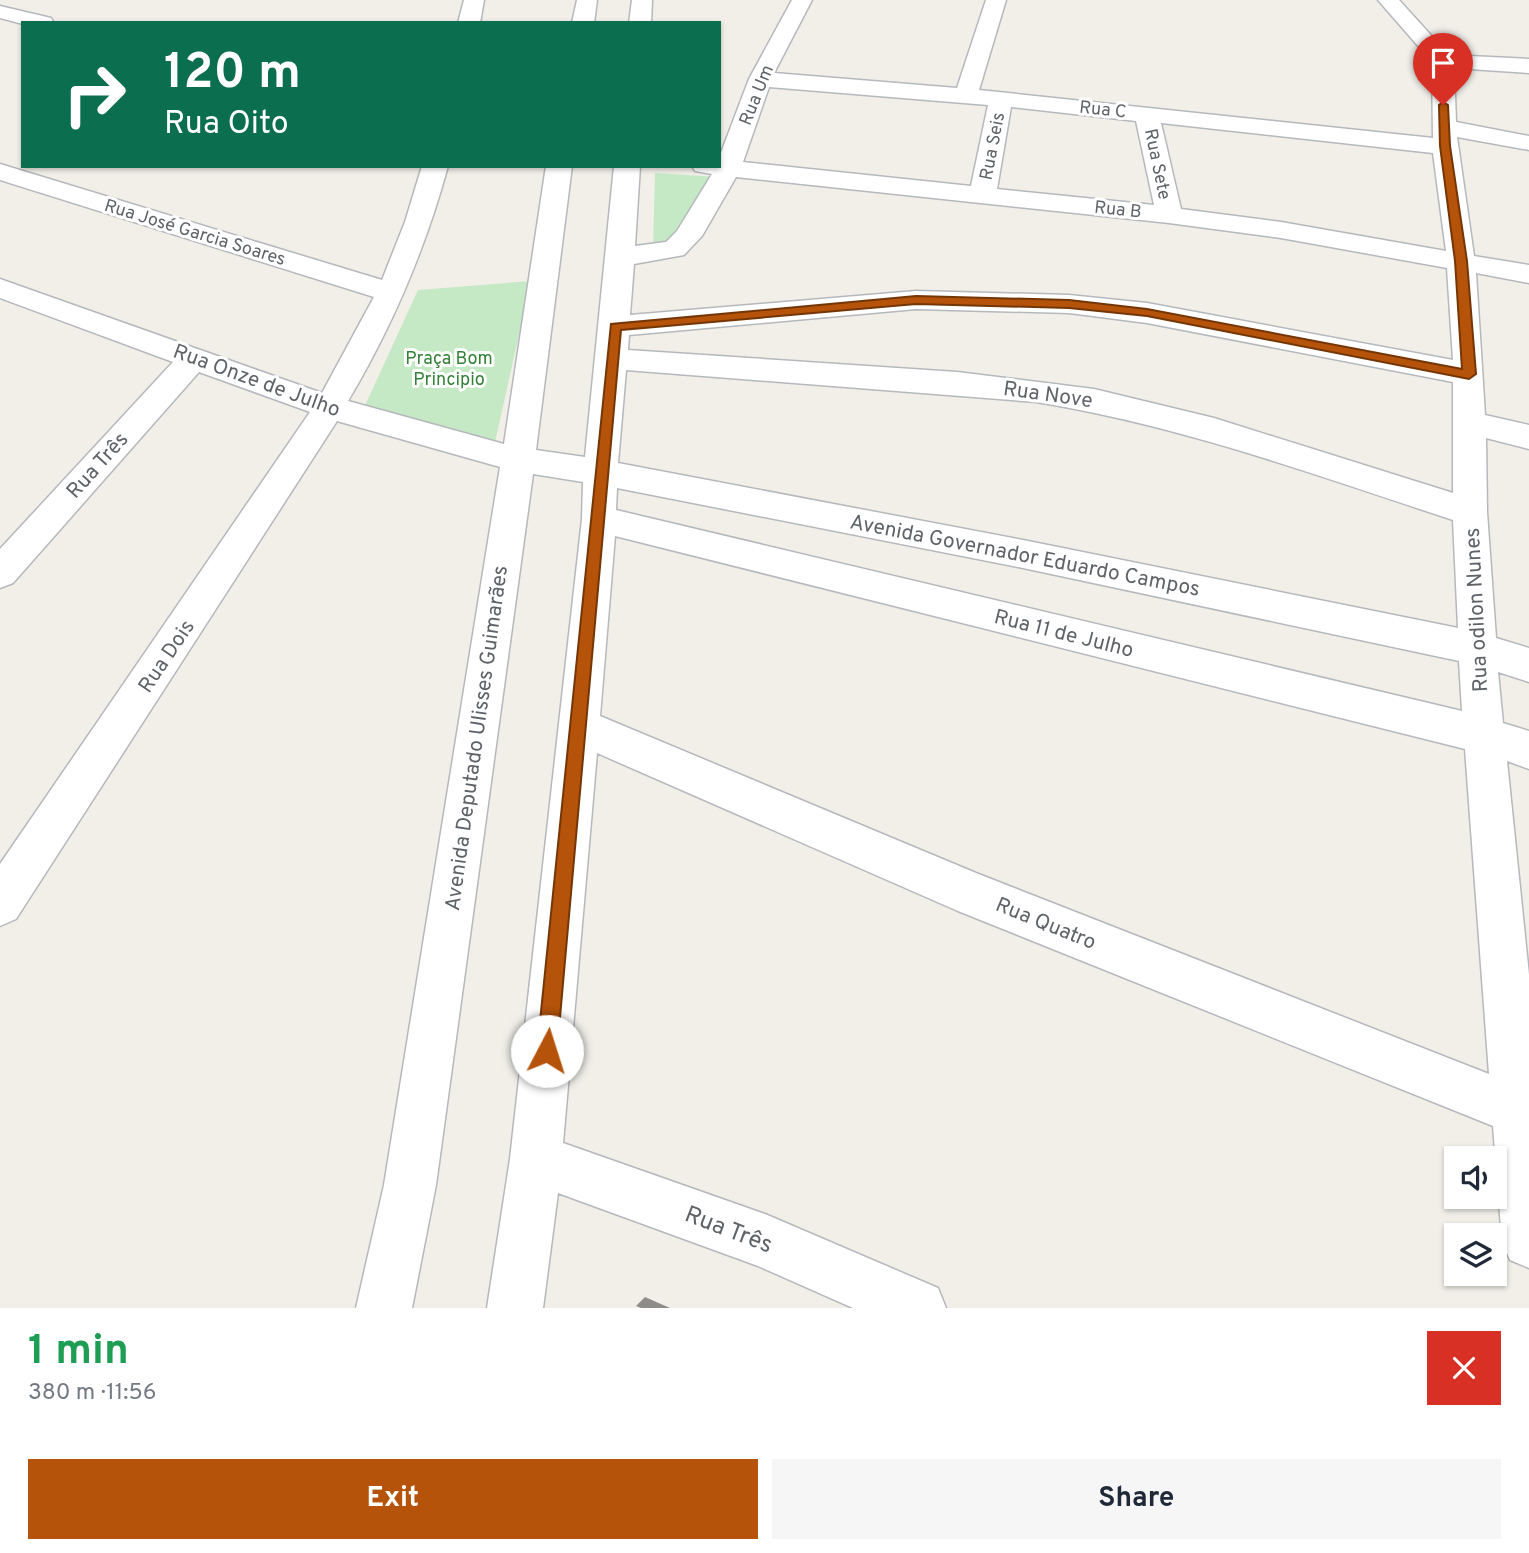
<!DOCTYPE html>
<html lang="en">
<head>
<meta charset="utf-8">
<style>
	body { margin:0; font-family:Overpass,sans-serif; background:#f6f6f7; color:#1f2937; height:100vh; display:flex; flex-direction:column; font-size:26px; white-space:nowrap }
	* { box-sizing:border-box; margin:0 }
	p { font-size:23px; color:#747a83 }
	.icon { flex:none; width:38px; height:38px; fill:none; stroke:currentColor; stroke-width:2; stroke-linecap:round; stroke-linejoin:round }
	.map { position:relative; height:1308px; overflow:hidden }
	.sheet { display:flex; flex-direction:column; background:#fff; flex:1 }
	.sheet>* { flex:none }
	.top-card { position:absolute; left:21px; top:21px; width:700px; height:147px; border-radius:0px; box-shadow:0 2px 5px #0004; background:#0b6e4f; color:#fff; overflow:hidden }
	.fabs { position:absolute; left:1444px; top:1146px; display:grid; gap:14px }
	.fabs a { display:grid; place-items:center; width:63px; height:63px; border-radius:0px; background:#fff; box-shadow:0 2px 5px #0004; font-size:35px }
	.pin { position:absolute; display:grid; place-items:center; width:60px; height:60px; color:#fff; margin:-72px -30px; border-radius:50% 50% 50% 0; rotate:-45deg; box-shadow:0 0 7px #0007 }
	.pin .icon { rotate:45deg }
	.me { position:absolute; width:77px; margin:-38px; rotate:5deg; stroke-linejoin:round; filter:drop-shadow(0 0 5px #0008) }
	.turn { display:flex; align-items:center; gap:24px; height:147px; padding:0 28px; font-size:32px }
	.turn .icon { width:91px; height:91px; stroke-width:2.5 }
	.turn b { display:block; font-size:49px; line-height:60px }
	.round { display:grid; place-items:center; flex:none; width:74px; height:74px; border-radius:0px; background:#f6f6f7 }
	.head { display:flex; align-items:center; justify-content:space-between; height:119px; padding:0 28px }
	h1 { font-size:42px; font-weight:700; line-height:52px; color:#1e9e55 }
	.cta { display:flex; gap:14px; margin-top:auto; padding:14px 28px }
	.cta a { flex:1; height:80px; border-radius:0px; background:#b45309; color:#fff; font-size:28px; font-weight:700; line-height:80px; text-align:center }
	.cta a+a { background:#f6f6f7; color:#1f2937 }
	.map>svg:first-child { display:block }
</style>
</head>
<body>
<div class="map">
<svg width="1529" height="1308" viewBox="0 0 1529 1308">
	<rect width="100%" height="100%" fill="#f1efe8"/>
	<!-- green -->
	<g fill="#c5e8c5">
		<polygon points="655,173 717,177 676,239 653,248"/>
		<polygon points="531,281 495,442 363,410 418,290"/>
	</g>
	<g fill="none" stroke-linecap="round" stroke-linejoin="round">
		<!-- minor casing -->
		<g stroke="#b5b8bc" stroke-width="3">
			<g id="minor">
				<polygon points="464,0 484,0 480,23 458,23"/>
				<polygon points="577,0 597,0 594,23 572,23"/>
				<polygon points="632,0 652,0 651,23 629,23"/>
				<path d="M792,0h20l-38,73 183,15 29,-88h20l-27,90 454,48 -1,-76 -54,-62h21l50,55 80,4v14l-75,-5 2,54 73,14v14l-72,-13 17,119 55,9v18l-53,-10 9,142 44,10v24l-43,-11 1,74 9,126 33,10v34l-31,-10 5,51 26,8v38l-22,-8 22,214v293l-19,-8 -8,-19 -9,-115 -535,-215 -361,-158 -34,390 202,71 173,74 8,20h-93l-95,-42 -200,-73 -15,115h-56l23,-149 72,-640 1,-37 -50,-8 -97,711 -24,123h-56l28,-123 116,-718 -163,-46 -321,498 -16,7v-62l310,-452 -111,-40 -186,211 -13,5v-39l173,-187 -173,-64v-19l322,114 52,-96 -374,-117v-16l382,116 23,-58 17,-56h26c-23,84 -56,161 -100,235l156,43 42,-278h26l-36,284 49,7 29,-291h26l-5,80 31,-4 11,-11 35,-57 -17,-3 -3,-5h27v-8l30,-79zM769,87l219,18 -17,81 -228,-24zM1011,107l125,14 18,84 -157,-16zM1161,123l272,30 13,98 -165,-29 -100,-13zM736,177l433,46 112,15 166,30 6,92 -306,-57 -78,-8 -153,-4 -286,24 4,-51 50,-9 18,-19zM916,309l153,4 78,10 306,59v111l-239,-75 -120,-29 -137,-17 -329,-22 1,-15zM626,370l410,32c143,23 280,73 417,118l5,108 -435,-88 -405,-77zM617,488l406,80 436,93 3,50 -846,-201zM615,536l850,213 24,325 -513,-201 -376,-157z"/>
				<polygon points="0,6 51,18 54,23 23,24 0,18"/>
			</g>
		</g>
		<!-- minor -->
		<use href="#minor" fill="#fff" fill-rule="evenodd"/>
	</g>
	<!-- shaded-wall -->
	<polygon fill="#8f8d8a" points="645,1297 670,1308 641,1308 636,1306"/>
	<!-- route -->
	<polygon fill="#b45309" stroke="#753606" stroke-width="2" points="1443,102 1448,105 1450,146 1467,261 1476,374 1469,379 1147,316 1069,308 916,304 621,330 557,1051 554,1058 547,1061 540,1058 537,1051 611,324 916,296 1069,300 1147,309 1462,369 1455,261 1440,146 1439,105"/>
	<g text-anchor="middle" stroke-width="6" stroke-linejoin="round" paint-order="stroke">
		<!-- far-street labels -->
		<g font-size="18" fill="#5f6368" stroke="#fff">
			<text transform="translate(756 95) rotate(-68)" y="6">Rua Um</text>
			<text transform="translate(1103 109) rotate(6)" y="6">Rua C</text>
			<text transform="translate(992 146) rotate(-79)" y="6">Rua Seis</text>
			<text transform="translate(1158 164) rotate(78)" y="6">Rua Sete</text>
			<text transform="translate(1118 209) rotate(6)" y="6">Rua B</text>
			<text transform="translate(195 232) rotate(17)" y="6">Rua José Garcia Soares</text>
		</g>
		<!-- far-park labels -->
		<g font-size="18" fill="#348238" stroke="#fff">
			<text x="449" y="364">Praça Bom<tspan x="449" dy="21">Principio</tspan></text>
		</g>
		<!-- street labels -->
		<g font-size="21" fill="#5f6368" stroke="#fff">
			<text transform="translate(257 380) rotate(20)" y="7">Rua Onze de Julho</text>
			<text transform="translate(1048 394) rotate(8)" y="7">Rua Nove</text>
			<text transform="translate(97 465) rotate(-48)" y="7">Rua Três</text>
			<text transform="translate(1025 555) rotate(11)" y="7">Avenida Governador Eduardo Campos</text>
			<text transform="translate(1476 610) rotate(-93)" y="7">Rua odilon Nunes</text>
			<text transform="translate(1064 633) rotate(14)" y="7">Rua 11 de Julho</text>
			<text transform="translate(166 656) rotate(-56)" y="7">Rua Dois</text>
			<text transform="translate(476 738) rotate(-82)" y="7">Avenida Deputado Ulisses Guimarães</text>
			<text transform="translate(1046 923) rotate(22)" y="7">Rua Quatro</text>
		</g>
		<!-- near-street labels -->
		<g font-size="24" fill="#5f6368" stroke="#fff">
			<text transform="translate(729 1229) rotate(21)" y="8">Rua Três</text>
		</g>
	</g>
</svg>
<div class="fabs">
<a><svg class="icon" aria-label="sound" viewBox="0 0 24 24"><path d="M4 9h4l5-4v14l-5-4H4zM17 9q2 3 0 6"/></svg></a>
<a><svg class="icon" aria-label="layers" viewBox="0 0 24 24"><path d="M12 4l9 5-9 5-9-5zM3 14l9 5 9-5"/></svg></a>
</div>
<div class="pin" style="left:1443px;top:105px;background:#d93025"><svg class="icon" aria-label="arrive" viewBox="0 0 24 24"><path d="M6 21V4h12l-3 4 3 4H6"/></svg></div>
<svg class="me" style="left:547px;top:1051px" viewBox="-20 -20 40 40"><circle r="19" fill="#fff"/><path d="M0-13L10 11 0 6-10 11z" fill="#b45309"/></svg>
<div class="top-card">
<div class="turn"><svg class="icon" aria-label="right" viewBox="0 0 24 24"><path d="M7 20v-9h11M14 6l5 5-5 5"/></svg><div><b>120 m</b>Rua Oito</div></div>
</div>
</div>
<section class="sheet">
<div class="head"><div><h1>1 min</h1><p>380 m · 11:56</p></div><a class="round" style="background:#d93025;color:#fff"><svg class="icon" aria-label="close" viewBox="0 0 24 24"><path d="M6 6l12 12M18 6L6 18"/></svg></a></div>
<div class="cta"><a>Exit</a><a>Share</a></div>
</section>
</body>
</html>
